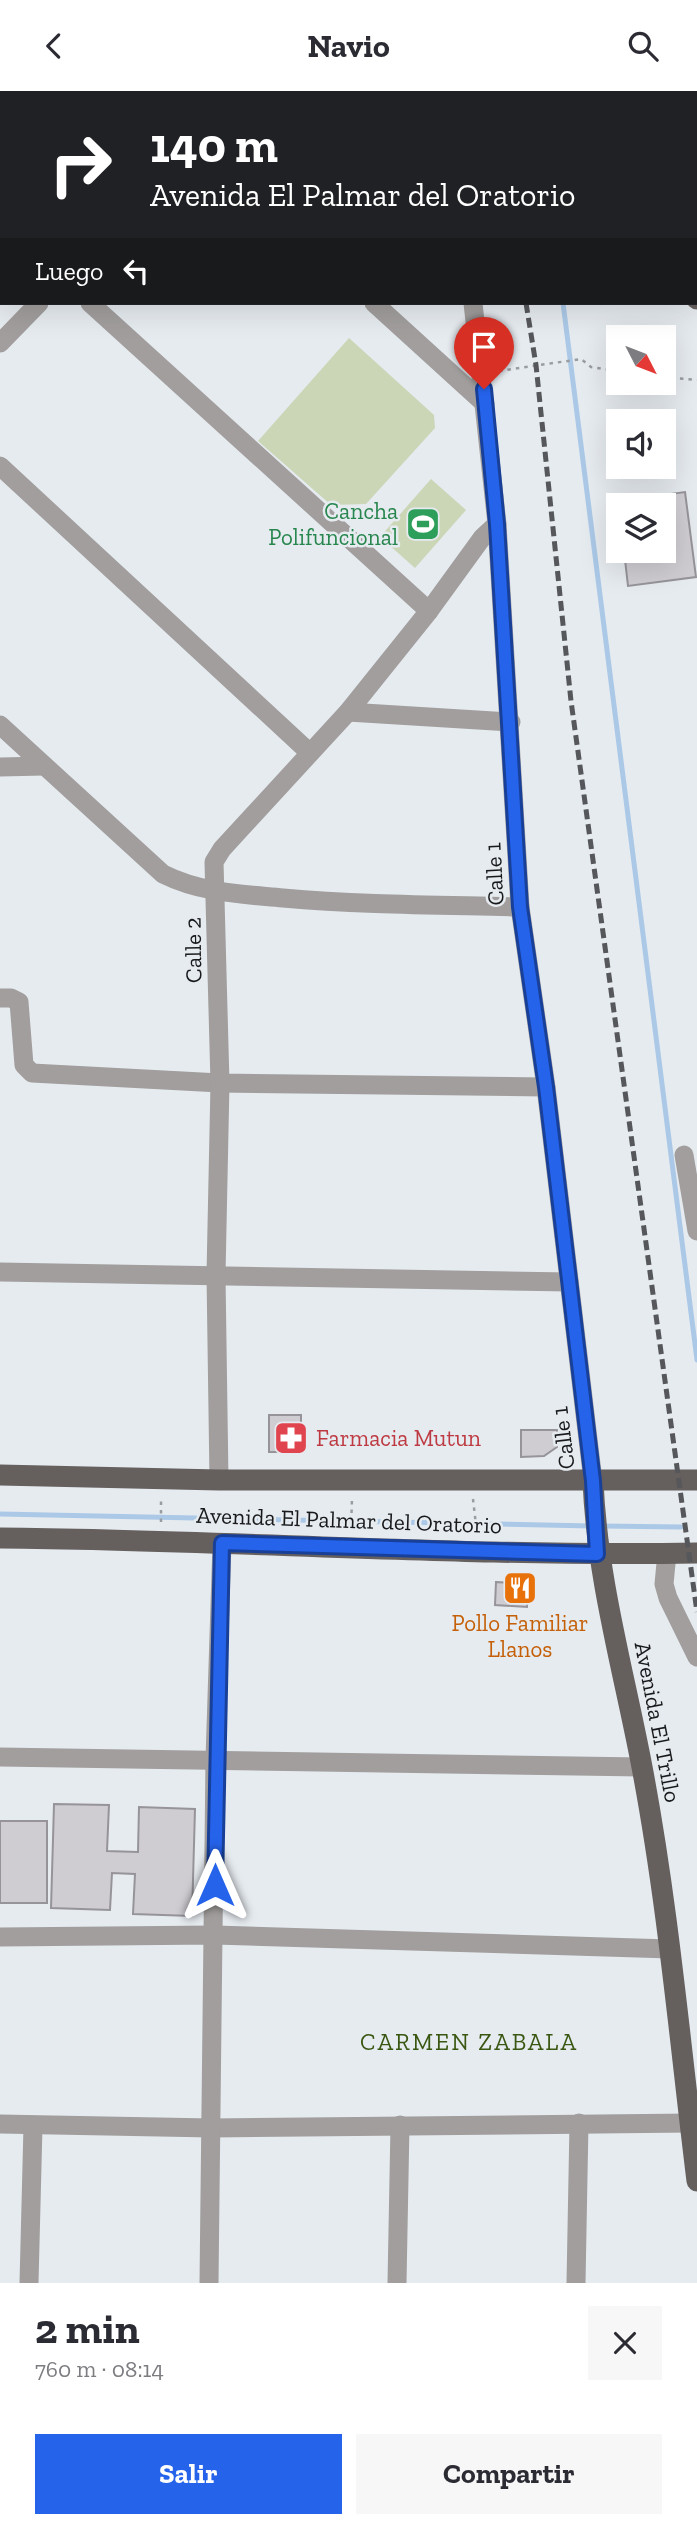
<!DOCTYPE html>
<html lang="es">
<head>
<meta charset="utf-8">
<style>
	body { margin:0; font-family:"Zilla Slab",serif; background:#f7f7f7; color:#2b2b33; height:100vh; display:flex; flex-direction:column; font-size:26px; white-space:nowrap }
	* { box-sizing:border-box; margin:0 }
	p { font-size:23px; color:#7c7c81 }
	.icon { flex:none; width:38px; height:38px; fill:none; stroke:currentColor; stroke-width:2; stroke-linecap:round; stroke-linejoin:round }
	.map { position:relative; height:2192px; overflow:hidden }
	.panel { display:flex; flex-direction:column; background:#fff; flex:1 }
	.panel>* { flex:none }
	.top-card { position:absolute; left:0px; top:0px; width:698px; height:214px; box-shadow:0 7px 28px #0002; background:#202124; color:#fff; overflow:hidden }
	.needle { width:46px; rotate:132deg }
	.controls { position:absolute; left:606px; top:234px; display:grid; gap:14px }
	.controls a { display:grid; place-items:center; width:70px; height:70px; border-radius:0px; background:#fff; box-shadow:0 7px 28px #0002; font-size:35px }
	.pin { position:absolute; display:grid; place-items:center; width:60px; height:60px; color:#fff; margin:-72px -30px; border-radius:50% 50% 50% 0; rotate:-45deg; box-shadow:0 0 7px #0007 }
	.pin .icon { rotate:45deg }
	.me { position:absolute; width:77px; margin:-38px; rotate:0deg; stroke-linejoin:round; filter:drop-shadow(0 0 5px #0008) }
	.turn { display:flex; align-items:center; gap:24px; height:147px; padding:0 35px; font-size:32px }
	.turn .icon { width:91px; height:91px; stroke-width:2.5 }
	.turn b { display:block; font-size:49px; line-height:60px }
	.then { display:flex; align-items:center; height:66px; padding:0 35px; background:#0003; gap:14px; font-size:26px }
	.round { display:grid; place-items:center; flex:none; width:74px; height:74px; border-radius:0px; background:#f7f7f7 }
	.headline { display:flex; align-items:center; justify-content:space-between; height:119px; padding:0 35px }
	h1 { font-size:42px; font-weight:700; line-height:52px }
	.primary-button { display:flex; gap:14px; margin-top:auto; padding:14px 35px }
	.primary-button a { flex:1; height:80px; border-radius:0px; background:#2563eb; color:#fff; font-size:28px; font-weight:700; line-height:80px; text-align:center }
	.primary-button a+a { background:#f7f7f7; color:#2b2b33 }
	header { display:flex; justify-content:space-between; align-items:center; height:91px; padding:0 35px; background:#fff; font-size:32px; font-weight:700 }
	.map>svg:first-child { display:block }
</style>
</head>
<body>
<header><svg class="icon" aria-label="back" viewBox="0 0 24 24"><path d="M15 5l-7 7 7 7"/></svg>Navio<svg class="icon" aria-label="search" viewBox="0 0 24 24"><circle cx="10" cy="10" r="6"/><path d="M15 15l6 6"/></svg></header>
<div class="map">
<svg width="697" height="2192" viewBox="0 0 697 2192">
	<rect width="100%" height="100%" fill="#e6ebf0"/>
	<!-- green -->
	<g fill="#cbd6b6">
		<polygon points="349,247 434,324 435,337 366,413 331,414 258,350"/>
		<polygon points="431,388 466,419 415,477 380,446"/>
	</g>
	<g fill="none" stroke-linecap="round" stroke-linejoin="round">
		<!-- stream -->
		<g stroke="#abc9e7" stroke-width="5">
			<polyline points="520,0 521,2"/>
			<polyline points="563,212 697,1269"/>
			<polyline points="0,1423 592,1435"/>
			<polyline points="602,1435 681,1436"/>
		</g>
	</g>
	<!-- building -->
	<g fill="#cfccd2" stroke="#969499" stroke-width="2">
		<polygon points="685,401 696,486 628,495 624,460 663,460 663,415 618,415 618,410"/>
		<rect x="269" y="1324" width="32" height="37"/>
		<polygon points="521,1339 557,1339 557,1356 544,1365 521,1366"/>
		<polygon points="496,1491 528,1493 527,1516 495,1514"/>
		<polygon points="54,1713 109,1714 107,1760 138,1761 139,1716 195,1718 192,1825 133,1823 135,1783 112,1782 110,1819 51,1817"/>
		<rect x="0" y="1730" width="47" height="82"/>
	</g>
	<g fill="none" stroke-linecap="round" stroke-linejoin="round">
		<!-- path -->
		<g stroke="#999da1" stroke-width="2.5" stroke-dasharray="3.5 5" stroke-linecap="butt">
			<polyline points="499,280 581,268 591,276 618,280"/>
			<polyline points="663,286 697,289"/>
			<polyline points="473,1408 477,1443"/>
			<polyline points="161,1431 161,1406"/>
			<polyline points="351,1439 352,1407"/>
		</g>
		<!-- minor -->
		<g stroke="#a19e9d" stroke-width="19">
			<polyline points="424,0 425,2"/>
			<polyline points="230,2 232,0"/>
			<polyline points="696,77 697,77"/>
			<polyline points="0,129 2,130"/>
			<polyline points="90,212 429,520"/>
			<polyline points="374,212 485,313"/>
			<polyline points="473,212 497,433 520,816 546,996 593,1390"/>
			<polyline points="0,252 39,212"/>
			<polyline points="0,375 310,662"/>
			<polyline points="348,621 511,631"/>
			<path d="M0,634l163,149c38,19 78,20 120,24 79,7 158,7 237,9"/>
			<polyline points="0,676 44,675"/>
			<polyline points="0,907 11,907 19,911 24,974 32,982 220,992 546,996"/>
			<polyline points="684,1064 697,1140"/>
			<polyline points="0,1181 569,1191"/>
			<polyline points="219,1389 216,1184 220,992 214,771 222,758 348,621 429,520 482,447 497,433"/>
			<polyline points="667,1462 664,1493 668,1507 697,1566"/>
			<polyline points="0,1666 642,1676"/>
			<polyline points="0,1846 215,1844 670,1858"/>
			<polyline points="0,2033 212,2037 690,2032"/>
			<polyline points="29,2192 33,2035"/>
			<polyline points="209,2192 215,1668 222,1452"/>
			<polyline points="397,2192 400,2034"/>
			<polyline points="576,2192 579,2032"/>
		</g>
		<!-- major -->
		<g stroke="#655f5e" stroke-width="21">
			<polyline points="599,0 600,2"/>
			<polyline points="638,0 639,2"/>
			<polyline points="696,117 697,118"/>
			<polyline points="696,207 697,208"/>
			<polyline points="0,1384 219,1389 697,1389"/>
			<path d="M593,1390c4,98 31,191 49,286 26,137 38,276 55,414"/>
			<path d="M0,1447c232,2 465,19 697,15"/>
		</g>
		<!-- rail -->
		<g stroke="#55575a" stroke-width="5" stroke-dasharray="10 5" stroke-linecap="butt">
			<polyline points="484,0 485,2"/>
			<polyline points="526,212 536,274 571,610 697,1521"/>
		</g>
	</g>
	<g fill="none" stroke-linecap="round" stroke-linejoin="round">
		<!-- route casing -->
		<g stroke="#184099" stroke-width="18">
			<polyline id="route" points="215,1794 222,1452 597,1463 593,1390 546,996 520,816 497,433 484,298"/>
		</g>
		<!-- route -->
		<use href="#route" stroke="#2563eb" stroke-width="12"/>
	</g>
	<!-- icons -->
	<defs>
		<g id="stadium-square" transform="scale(1.75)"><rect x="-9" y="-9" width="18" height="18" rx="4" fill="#2e9e5b" stroke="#e6ebf0"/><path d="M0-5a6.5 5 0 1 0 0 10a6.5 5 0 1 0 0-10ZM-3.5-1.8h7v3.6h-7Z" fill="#fff"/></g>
		<g id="pharmacy-square" transform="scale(1.75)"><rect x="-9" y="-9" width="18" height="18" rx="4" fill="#e0444e" stroke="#e6ebf0"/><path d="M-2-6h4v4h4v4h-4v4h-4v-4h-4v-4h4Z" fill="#fff"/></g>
		<g id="restaurant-square" transform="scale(1.75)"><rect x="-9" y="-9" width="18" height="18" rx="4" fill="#e8710a" stroke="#e6ebf0"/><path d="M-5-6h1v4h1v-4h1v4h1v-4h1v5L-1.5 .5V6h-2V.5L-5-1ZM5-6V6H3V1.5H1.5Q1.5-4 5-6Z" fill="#fff"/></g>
	</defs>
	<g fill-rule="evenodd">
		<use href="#stadium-square" x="423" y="433"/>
		<use href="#pharmacy-square" x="291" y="1347"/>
		<use href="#restaurant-square" x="520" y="1497"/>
	</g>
	<g text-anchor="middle" stroke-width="5" stroke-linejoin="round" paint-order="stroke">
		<!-- leisure labels -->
		<g font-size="23" fill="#27864d" stroke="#e6ebf0" text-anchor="end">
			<text x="398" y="428">Cancha<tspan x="398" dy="26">Polifuncional</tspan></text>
		</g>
		<!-- street labels -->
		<g font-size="23" fill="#18191b" stroke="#e6ebf0">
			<text transform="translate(494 783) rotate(-93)" y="8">Calle 1</text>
			<text transform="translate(193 859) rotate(-91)" y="8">Calle 2</text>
			<text transform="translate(563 1347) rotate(-97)" y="8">Calle 1</text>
			<text transform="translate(349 1429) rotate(2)" y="8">Avenida El Palmar del Oratorio</text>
			<text transform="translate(658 1631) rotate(79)" y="8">Avenida El Trillo</text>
		</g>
		<!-- health labels -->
		<g font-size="23" fill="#be3a42" stroke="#e6ebf0" text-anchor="start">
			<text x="316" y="1355">Farmacia Mutun</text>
		</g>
		<!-- food labels -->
		<g font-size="23" fill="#c56008" stroke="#e6ebf0">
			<text x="520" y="1540">Pollo Familiar<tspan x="520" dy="26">Llanos</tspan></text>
		</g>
		<!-- neighbourhood labels -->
		<g font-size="24" letter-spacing="2" fill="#3a5712" stroke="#e6ebf0">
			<text x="469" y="1959">CARMEN ZABALA</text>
		</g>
	</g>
</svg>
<div class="controls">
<a><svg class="needle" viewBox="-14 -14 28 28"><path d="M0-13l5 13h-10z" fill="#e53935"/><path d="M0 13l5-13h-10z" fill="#7c7c81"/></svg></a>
<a><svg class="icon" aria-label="sound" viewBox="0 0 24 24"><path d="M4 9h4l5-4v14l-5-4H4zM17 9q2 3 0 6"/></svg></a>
<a><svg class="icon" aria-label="layers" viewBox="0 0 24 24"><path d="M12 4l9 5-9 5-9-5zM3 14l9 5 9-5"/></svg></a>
</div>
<div class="pin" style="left:484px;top:298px;background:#d93025"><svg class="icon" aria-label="arrive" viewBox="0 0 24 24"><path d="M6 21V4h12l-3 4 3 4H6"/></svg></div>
<svg class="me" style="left:215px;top:1794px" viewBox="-20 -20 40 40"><path d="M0-17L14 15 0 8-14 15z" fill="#2563eb" stroke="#fff" stroke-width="4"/></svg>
<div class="top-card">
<div class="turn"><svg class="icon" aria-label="right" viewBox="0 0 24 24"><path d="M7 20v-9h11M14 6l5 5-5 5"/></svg><div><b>140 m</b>Avenida El Palmar del Oratorio</div></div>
<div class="then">Luego<svg class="icon" aria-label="left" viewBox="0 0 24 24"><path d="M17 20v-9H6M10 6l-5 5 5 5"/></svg></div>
</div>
</div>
<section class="panel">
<div class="headline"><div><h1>2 min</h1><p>760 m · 08:14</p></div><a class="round"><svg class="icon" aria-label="close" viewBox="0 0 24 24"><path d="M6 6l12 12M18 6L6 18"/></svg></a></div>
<div class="primary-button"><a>Salir</a><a>Compartir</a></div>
</section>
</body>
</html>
